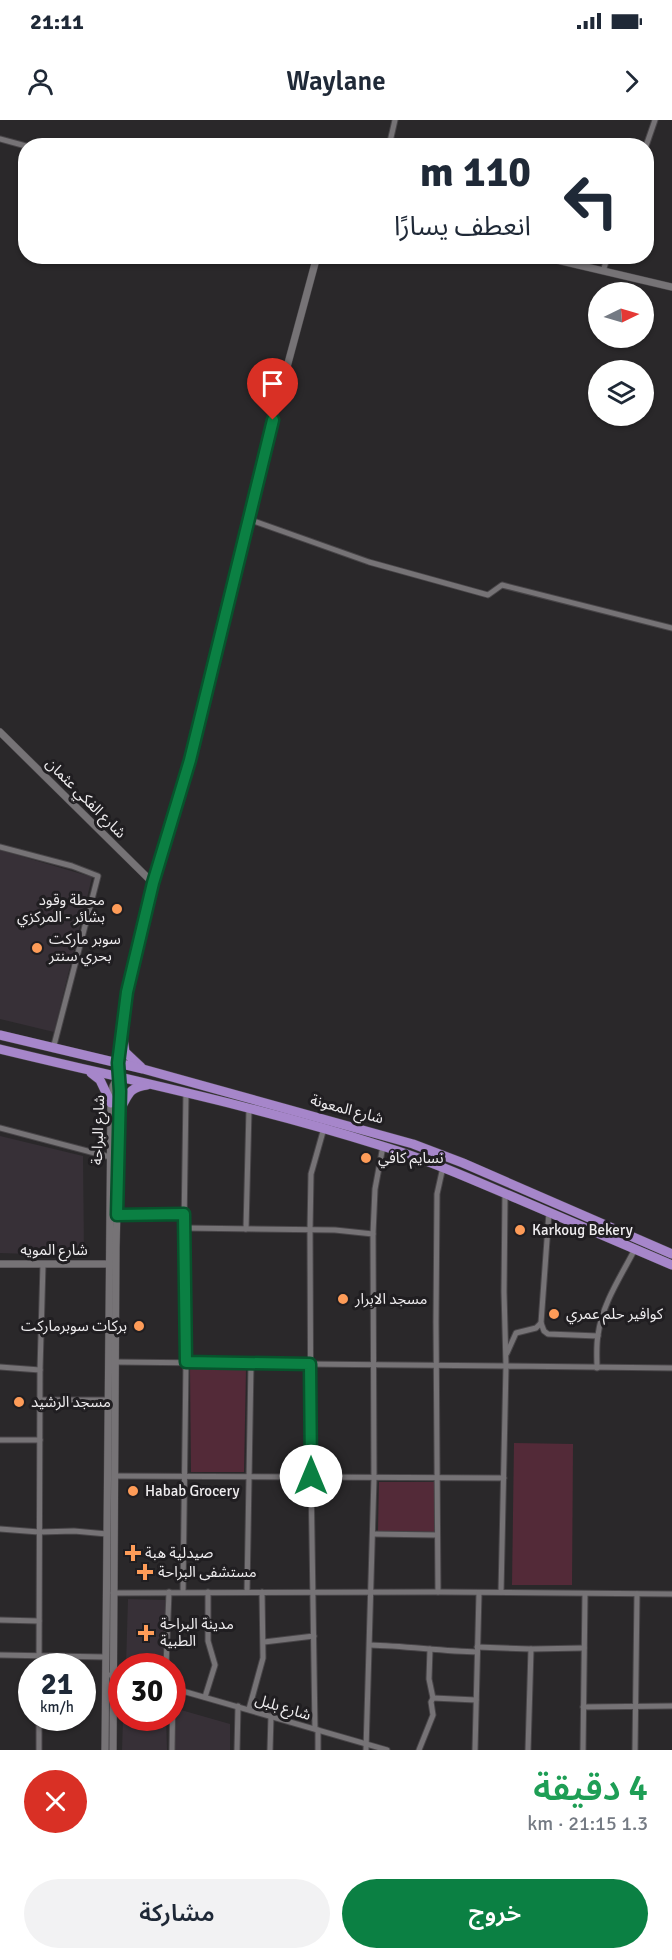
<!DOCTYPE html>
<html lang="ar">
<head>
<meta charset="utf-8">
<style>
	body { margin:0; font-family:Signika,"Noto Sans Arabic",sans-serif; background:#f2f2f3; color:#1f2937; direction:rtl; height:100vh; display:flex; flex-direction:column; font-size:22px; white-space:nowrap }
	* { box-sizing:border-box; margin:0 }
	p { font-size:20px; color:#747a83 }
	.icon { flex:none; width:33px; height:33px; fill:none; stroke:currentColor; stroke-width:2; stroke-linecap:round; stroke-linejoin:round }
	.map { position:relative; height:1630px; overflow:hidden; direction:ltr }
	.drawer { display:flex; flex-direction:column; background:#fff; flex:1 }
	.drawer>* { flex:none }
	.guide { position:absolute; left:18px; top:18px; width:636px; height:126px; border-radius:24px; box-shadow:0 2px 4px #0004; direction:rtl; background:#fff; color:#1f2937; overflow:hidden }
	.needle { width:39px; rotate:85deg }
	.controls { position:absolute; left:588px; top:162px; display:grid; gap:12px }
	.controls a { display:grid; place-items:center; width:66px; height:66px; border-radius:50%; background:#fff; box-shadow:0 2px 4px #0004; font-size:30px }
	.speed { position:absolute; left:18px; top:1533px; display:flex; gap:12px; font-size:30px; font-weight:700; text-align:center }
	.speed>* { display:grid; place-content:center; width:78px; height:78px; border-radius:50%; background:#fff; box-shadow:0 2px 4px #0004; line-height:1 }
	.speed small { font-size:15px; font-weight:400 }
	.speed .limit { border:9px solid #d22; background:#fff; color:#111 }
	.pin { position:absolute; display:grid; place-items:center; width:51px; height:51px; color:#fff; margin:-62px -26px; border-radius:50% 50% 50% 0; rotate:-45deg; box-shadow:0 0 6px #0007 }
	.pin .icon { rotate:45deg }
	.me { position:absolute; width:66px; margin:-33px; rotate:0deg; stroke-linejoin:round; filter:drop-shadow(0 0 4px #0008) }
	.turn { display:flex; align-items:center; gap:21px; height:126px; padding:0 24px; font-size:27px }
	.turn .icon { width:78px; height:78px; stroke-width:2.5 }
	.turn b { display:block; font-size:42px; line-height:51px }
	.round { display:grid; place-items:center; flex:none; width:63px; height:63px; border-radius:32px; background:#f2f2f3 }
	.summary { display:flex; align-items:center; justify-content:space-between; height:102px; padding:0 24px }
	h1 { font-size:36px; font-weight:600; line-height:45px; color:#1e9e55 }
	.cta { display:flex; gap:12px; margin-top:auto; padding:12px 24px }
	.cta a { flex:1; height:69px; border-radius:36px; background:#0b8043; color:#fff; font-size:24px; font-weight:600; line-height:69px; text-align:center }
	.cta a+a { background:#f2f2f3; color:#1f2937 }
	.status { display:flex; justify-content:space-between; align-items:center; height:42px; padding:0 30px; background:#fff; direction:ltr }
	.status svg { height:16px; fill:currentColor }
	header { display:flex; justify-content:space-between; align-items:center; height:78px; padding:0 24px; background:#fff; font-size:27px; font-weight:600 }
	.map>svg:first-child { display:block }
</style>
</head>
<body>
<div class="status"><b>21:11</b><svg viewBox="0 0 49 12"><path d="M0 12V9h3v3zM5 12V6h3v6zM10 12V3h3v9zM15 12V0h3v12zM26 1h20v11H26zM47 4h2v5h-2z"/></svg></div>
<header><svg class="icon" aria-label="forward" viewBox="0 0 24 24"><path d="M9 5l7 7-7 7"/></svg>Waylane<svg class="icon" aria-label="person" viewBox="0 0 24 24"><circle cx="12" cy="8" r="4"/><path d="M4 21q1-7 8-7t8 7"/></svg></header>
<div class="map">
<svg width="672" height="1630" viewBox="0 0 672 1630">
	<rect width="100%" height="100%" fill="#2a282a"/>
	<!-- built -->
	<g fill="#373037">
		<polygon points="0,730 92,757 54,912 0,899"/>
		<polygon points="0,1016 83,1036 84,1136 0,1133"/>
		<polygon points="128,1479 166,1480 165,1546 126,1546"/>
		<polygon points="174,1588 230,1604 230,1630 175,1630"/>
		<polygon points="123,1598 166,1598 167,1630 122,1630"/>
	</g>
	<!-- green -->
	<g fill="#532a38">
		<polygon points="190,1246 246,1248 244,1352 191,1352"/>
		<polygon points="514,1323 573,1324 572,1465 512,1465"/>
		<polygon points="379,1362 435,1362 434,1412 378,1411"/>
	</g>
	<g fill="none" stroke-linecap="round" stroke-linejoin="round">
		<!-- minor casing -->
		<g stroke="#484548" stroke-width="7">
			<g id="minor">
				<polyline points="0,19 26,26"/>
				<polyline points="389,26 395,0"/>
				<polyline points="646,26 655,0"/>
				<polyline points="603,151 608,136"/>
				<polyline points="248,399 369,442 488,475 502,465 672,508"/>
				<polyline points="0,727 72,746 98,756 53,929"/>
				<polyline points="0,1008 110,1037"/>
				<polyline points="117,1095 184,1094"/>
				<polyline points="184,1108 335,1110 373,1114"/>
				<polyline points="246,1109 249,989"/>
				<polyline points="541,1203 544,1211 548,1214 598,1216"/>
				<polyline points="507,1233 516,1213 536,1208 541,1203 549,1092"/>
				<polyline points="115,1242 506,1246 504,1172 505,1074"/>
				<polyline points="0,1247 40,1250"/>
				<path d="M597,1248c0,-11 -1,-22 1,-33 4,-31 23,-59 37,-86"/>
				<polyline points="40,1280 108,1280"/>
				<polyline points="0,1320 40,1320"/>
				<polyline points="115,1356 504,1358"/>
				<polyline points="0,1409 39,1412 74,1411 107,1414"/>
				<polyline points="373,1414 437,1415"/>
				<polyline points="183,1472 186,1242 184,1108 186,972"/>
				<polyline points="247,1472 251,1244"/>
				<polyline points="438,1472 436,1202 437,1074 443,1047"/>
				<polyline points="501,1472 506,1246 672,1248"/>
				<polyline points="113,1473 438,1472 672,1474"/>
				<polyline points="0,1500 39,1501"/>
				<polyline points="264,1522 314,1516"/>
				<path d="M370,1525c36,1 71,6 107,7"/>
				<polyline points="477,1527 531,1529 584,1528"/>
				<polyline points="0,1535 105,1537"/>
				<polyline points="39,1546 40,1250 43,1144"/>
				<polyline points="166,1546 169,1472"/>
				<polyline points="110,1555 122,1557"/>
				<polyline points="172,1568 387,1630"/>
				<polyline points="205,1577 215,1545 208,1521 208,1472"/>
				<polyline points="433,1578 476,1580"/>
				<polyline points="583,1587 672,1586"/>
				<polyline points="249,1589 263,1538 262,1472"/>
				<polyline points="39,1598 39,1630"/>
				<polyline points="315,1609 311,1356 310,1110 311,1054 324,1008"/>
				<polyline points="172,1630 173,1568"/>
				<polyline points="237,1630 238,1586"/>
				<polyline points="270,1630 271,1596"/>
				<polyline points="318,1630 318,1610"/>
				<polyline points="366,1630 374,1358 373,1114 375,1069 383,1026"/>
				<polyline points="419,1630 433,1595 431,1582 433,1578 429,1559 430,1529"/>
				<polyline points="475,1630 479,1473"/>
				<polyline points="528,1630 531,1529"/>
				<polyline points="583,1630 585,1474"/>
				<polyline points="635,1630 637,1474"/>
			</g>
		</g>
		<!-- tertiary casing -->
		<g stroke="#484548" stroke-width="8">
			<g id="tertiary">
				<polyline points="540,136 672,167"/>
				<polyline points="0,612 153,763"/>
				<polyline points="0,1144 109,1144"/>
				<polyline points="105,1630 111,983 113,966 117,958"/>
				<polyline points="113,1630 116,1128 120,971 117,958 121,905 136,829 153,763 190,640 261,343 317,136"/>
			</g>
		</g>
		<!-- trunk casing -->
		<g stroke="#484548" stroke-width="10">
			<g id="trunk">
				<polyline points="121,905 125,932 141,947"/>
				<polyline points="0,915 143,949 413,1024 463,1043 672,1134"/>
				<path d="M0,929c128,31 257,57 382,97 47,14 91,34 136,53 51,22 103,44 154,66"/>
				<polyline points="91,953 100,960 111,983"/>
				<path d="M118,992c11,-15 8,-24 29,-27"/>
			</g>
		</g>
		<!-- minor -->
		<use href="#minor" stroke="#767376" stroke-width="5"/>
		<!-- tertiary -->
		<use href="#tertiary" stroke="#767376" stroke-width="7"/>
		<!-- trunk -->
		<use href="#trunk" stroke="#a686ca" stroke-width="9"/>
	</g>
	<g fill="none" stroke-linecap="round" stroke-linejoin="round">
		<!-- route casing -->
		<g stroke="#07532c" stroke-width="15">
			<polyline id="route" points="273,300 190,640 153,763 127,872 118,943 120,971 117,1095 184,1094 186,1242 310,1244 311,1356"/>
		</g>
		<!-- route -->
		<use href="#route" stroke="#0b8043" stroke-width="10"/>
	</g>
	<!-- markers -->
	<g fill="#fe9c58" stroke="#201e21" stroke-width="2">
		<circle cx="117" cy="789" r="6"/>
		<circle cx="37" cy="828" r="6"/>
		<circle cx="366" cy="1038" r="6"/>
		<circle cx="520" cy="1110" r="6"/>
		<circle cx="343" cy="1179" r="6"/>
		<circle cx="554" cy="1194" r="6"/>
		<circle cx="139" cy="1206" r="6"/>
		<circle cx="19" cy="1282" r="6"/>
		<circle cx="133" cy="1371" r="6"/>
		<path d="M130 1424h6v6h6v6h-6v6h-6v-6h-6v-6h6z"/>
		<path d="M142 1443h6v6h6v6h-6v6h-6v-6h-6v-6h6z"/>
		<path d="M143 1504h6v6h6v6h-6v6h-6v-6h-6v-6h6z"/>
	</g>
	<g text-anchor="middle" stroke-width="6" stroke-linejoin="round" paint-order="stroke">
		<!-- street labels -->
		<g font-size="15" fill="#efedef" stroke="#201e21">
			<text transform="translate(86 678) rotate(45)" y="5">شارع الفكي عثمان</text>
			<text transform="translate(347 989) rotate(15)" y="5">شارع المعونة</text>
			<text transform="translate(98 1010) rotate(-88)" y="5">شارع البراحة</text>
			<text x="54" y="1135">شارع المويه</text>
			<text transform="translate(283 1587) rotate(17)" y="5">شارع بلبل</text>
		</g>
		<!-- poi labels -->
		<g font-size="15" fill="#efedef" stroke="#201e21" text-anchor="start">
			<text x="105" y="785" text-anchor="end">محطة وقود<tspan x="105" dy="17">بشائر - المركزي</tspan></text>
			<text x="49" y="824">سوبر ماركت<tspan x="49" dy="17">بحري سنتر</tspan></text>
			<text x="378" y="1043">نسايم كافي</text>
			<text x="532" y="1115">Karkoug Bekery</text>
			<text x="355" y="1184">مسجد الابرار</text>
			<text x="566" y="1199">كوافير حلم عمري</text>
			<text x="127" y="1211" text-anchor="end">بركات سوبرماركت</text>
			<text x="31" y="1287">مسجد الرشيد</text>
			<text x="145" y="1376">Habab Grocery</text>
			<text x="145" y="1438">صيدلية هبة</text>
			<text x="158" y="1457">مستشفى البراحة</text>
			<text x="160" y="1509">مدينة البراحة<tspan x="160" dy="17">الطبية</tspan></text>
		</g>
	</g>
</svg>
<div class="controls">
<a><svg class="needle" viewBox="-14 -14 28 28"><path d="M0-13l5 13h-10z" fill="#e53935"/><path d="M0 13l5-13h-10z" fill="#747a83"/></svg></a>
<a><svg class="icon" aria-label="layers" viewBox="0 0 24 24"><path d="M12 4l9 5-9 5-9-5zM3 14l9 5 9-5"/></svg></a>
</div>
<div class="speed"><div>21<small>km/h</small></div><div class="limit">30</div></div>
<div class="pin" style="left:273px;top:300px;background:#d93025"><svg class="icon" aria-label="arrive" viewBox="0 0 24 24"><path d="M6 21V4h12l-3 4 3 4H6"/></svg></div>
<svg class="me" style="left:311px;top:1356px" viewBox="-20 -20 40 40"><circle r="19" fill="#fff"/><path d="M0-13L10 11 0 6-10 11z" fill="#0b8043"/></svg>
<div class="guide">
<div class="turn"><svg class="icon" aria-label="left" viewBox="0 0 24 24"><path d="M17 20v-9H6M10 6l-5 5 5 5"/></svg><div><b>110 m</b>انعطف يسارًا</div></div>
</div>
</div>
<section class="drawer">
<div class="summary"><div><h1>4 دقيقة</h1><p>1.3 km · 21:15</p></div><a class="round" style="background:#d93025;color:#fff"><svg class="icon" aria-label="close" viewBox="0 0 24 24"><path d="M6 6l12 12M18 6L6 18"/></svg></a></div>
<div class="cta"><a>خروج</a><a>مشاركة</a></div>
</section>
</body>
</html>
